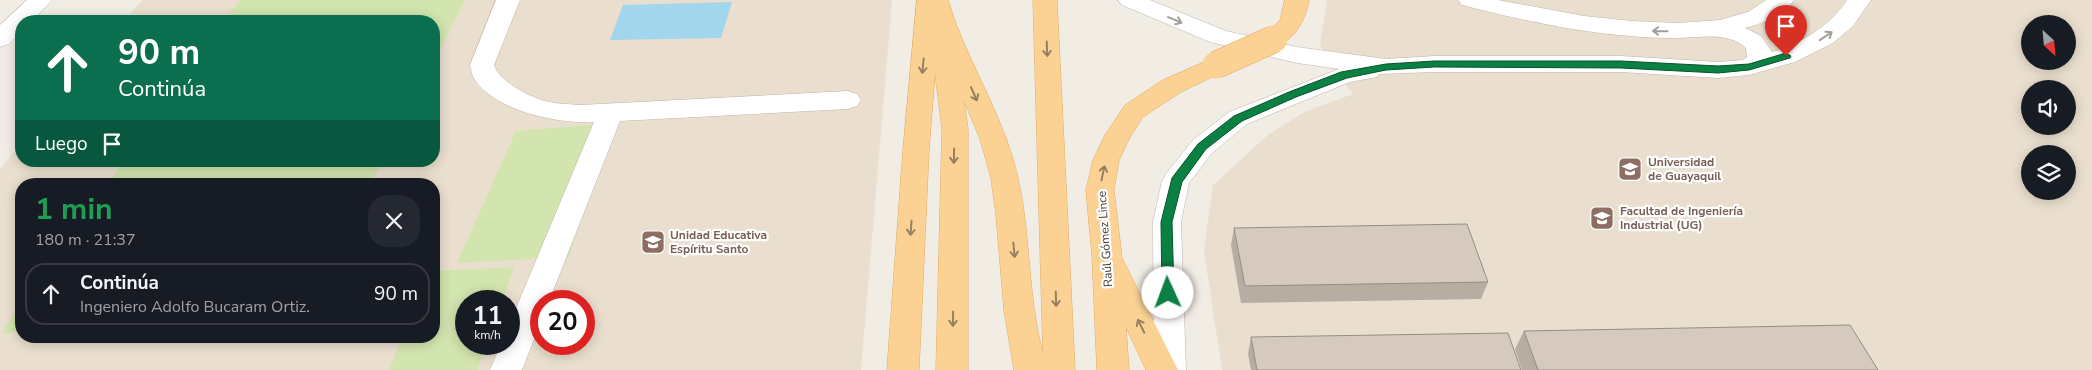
<!DOCTYPE html>
<html lang="es">
<head>
<meta charset="utf-8">
<style>
	body { margin:0; font-family:"Nunito Sans",sans-serif; background:#242831; color:#f1f3f6; height:100vh; display:flex; flex-direction:column; font-size:19px; white-space:nowrap }
	* { box-sizing:border-box; margin:0 }
	p { font-size:16px; color:#9ea1a6 }
	.icon { flex:none; width:28px; height:28px; fill:none; stroke:currentColor; stroke-width:2; stroke-linecap:round; stroke-linejoin:round }
	.map { position:relative; flex:1; overflow:hidden }
	.panel { position:absolute; left:15px; top:178px; width:425px; height:165px; display:flex; flex-direction:column; background:#171b24; border-radius:20px; box-shadow:0 2px 12px #0003 }
	.panel>* { flex:none }
	.hud { position:absolute; left:15px; top:15px; width:425px; height:152px; border-radius:20px; box-shadow:0 2px 12px #0003; background:#0b6e4f; color:#fff; overflow:hidden }
	.needle { width:32px; rotate:154deg }
	.fabs { position:absolute; left:2021px; top:15px; display:grid; gap:10px }
	.fabs a { display:grid; place-items:center; width:55px; height:55px; border-radius:50%; background:#171b24; box-shadow:0 2px 12px #0003; font-size:25px }
	.speed { position:absolute; left:455px; top:290px; display:flex; gap:10px; font-size:25px; font-weight:700; text-align:center }
	.speed>* { display:grid; place-content:center; width:65px; height:65px; border-radius:50%; background:#171b24; box-shadow:0 2px 12px #0003; line-height:1 }
	.speed small { font-size:12px; font-weight:400 }
	.speed .limit { border:8px solid #d22; background:#fff; color:#111 }
	.pin { position:absolute; display:grid; place-items:center; width:42px; height:42px; color:#fff; margin:-51px -21px; border-radius:50% 50% 50% 0; rotate:-45deg; box-shadow:0 0 5px #0007 }
	.pin .icon { rotate:45deg }
	.me { position:absolute; width:55px; margin:-28px; rotate:358deg; stroke-linejoin:round; filter:drop-shadow(0 0 4px #0008) }
	.turn { display:flex; align-items:center; gap:18px; height:105px; padding:0 20px; font-size:22px }
	.turn .icon { width:65px; height:65px; stroke-width:2.5 }
	.turn b { display:block; font-size:35px; line-height:42px }
	.then { display:flex; align-items:center; height:48px; padding:0 20px; background:#0003; gap:10px; font-size:19px }
	.round { display:grid; place-items:center; flex:none; width:52px; height:52px; border-radius:20px; background:#242831 }
	.head { display:flex; align-items:center; justify-content:space-between; height:85px; padding:0 20px }
	h1 { font-size:30px; font-weight:700; line-height:38px; color:#1e9e55 }
	ul { padding:0; list-style:none }
	li { display:flex; align-items:center; gap:15px; height:62px; margin:0 10px 8px; padding:0 10px; border:2px solid #363941; border-radius:20px }
	li div { flex:1 }
	li b { display:block; font-size:19px }
	li em { font-style:normal }
	.map>svg:first-child { display:block }
</style>
</head>
<body>
<div class="map">
<svg width="2092" height="370" viewBox="0 0 2092 370">
	<rect width="100%" height="100%" fill="#f1ece4"/>
	<!-- education -->
	<g fill="#eadfce" fill-rule="evenodd">
		<path d="M142,0h750l-31,370h-861v-201l21,-26v18h413v-140h-310zM21,184h413v152h-413zM466,301h43v43h-43zM541,301h43v43h-43z"/>
		<path d="M1327,0h765v370h-870l-18,-119 9,-66 56,-51 37,-23 47,-17 -19,-24 -14,-25zM2030,24h38v37h-38zM2030,89h38v37h-38zM2030,154h38v37h-38z"/>
	</g>
	<!-- green -->
	<g fill="#d2e5ae">
		<polygon points="240,0 465,0 434,61 434,21 225,21"/>
		<polygon points="612,123 569,257 457,263 516,131"/>
		<polygon points="124,161 382,161 370,184 108,184"/>
		<polygon points="514,267 502,301 466,301 466,344 486,344 477,370 389,370 403,336 434,336 434,271"/>
		<polygon points="21,305 21,331 1,333"/>
	</g>
	<!-- water -->
	<polygon fill="#a1d6ed" points="732,2 721,38 610,40 623,5"/>
	<g fill="none" stroke-linecap="round" stroke-linejoin="round">
		<!-- minor casing -->
		<g stroke="#bfb5aa" stroke-width="1">
			<g id="minor">
				<polygon points="27,0 52,0 32,21 21,21 21,32 9,44 0,47 0,25"/>
				<path d="M496,0h24l-26,65c6,17 31,29 47,35 12,4 27,4 40,5l267,-14 9,3 4,6 -4,6 -9,3 -228,12 -71,180h-8v20l-19,49h-32l11,-26h8v-19l85,-203c-36,2 -93,-10 -117,-39 -4,-5 -6,-12 -7,-18z"/>
				<path d="M1118,0h32l76,31 71,16 89,12 48,-3h187l97,6 25,-2 4,-3 -1,-9c-18,-17 -47,-10 -69,-10 -73,0 -145,-15 -215,-33l-4,-5h40l86,16 48,5 46,2 42,-3 28,-8 18,-12h28c-11,16 -32,23 -49,28l16,8 11,16c30,-9 58,-26 75,-52h24l-18,26 -20,17 -38,19 -46,13 -31,3 -97,-6h-187l-55,2 -2,3 -27,5 -103,42 -36,30 -22,29 -8,39 5,148h-32l-1,-148 9,-41 4,-7 27,-34 36,-28 110,-43 -42,-6 -87,-21 -88,-37z"/>
			</g>
		</g>
		<!-- major casing -->
		<g stroke="#dfad65" stroke-width="1">
			<g id="major">
				<path d="M917,0h31c16,55 49,104 65,159 13,42 14,88 19,132 2,21 6,43 11,64l-10,-355h24l18,370h-61l-10,-60 -8,-95 -5,-37 -11,-39 -16,-38 4,28v241h-32l6,-241 -7,-56 -6,77 -10,220h-32l16,-220z"/>
				<path d="M1285,0h24c-3,21 -19,51 -44,44l-3,-5 18,-19z"/>
				<polygon points="1216,57 1225,59 1228,65 1225,71 1181,92 1143,117 1130,137 1119,160 1114,190 1122,258 1178,370 1146,370 1126,327 1129,370 1097,370 1092,256 1086,190 1093,160 1105,135 1125,105 1163,80"/>
			</g>
		</g>
		<!-- minor -->
		<use href="#minor" fill="#fff" fill-rule="evenodd"/>
		<!-- major -->
		<use href="#major" fill="#fbd294" fill-rule="evenodd"/>
		<!-- major-bridge casing -->
		<g stroke="#dfad65" stroke-width="28" stroke-linecap="butt">
			<polyline id="major-bridge" points="1216,65 1274,39"/>
		</g>
		<!-- major-bridge -->
		<use href="#major-bridge" stroke="#fbd294" stroke-width="27"/>
	</g>
	<!-- wall -->
	<g fill="#b8ada3">
		<polygon points="1234,228 1488,282 1481,299 1241,303 1231,245"/>
		<polygon points="1524,331 1878,370 1522,370 1515,349"/>
		<polygon points="1251,337 1521,370 1251,370 1248,354"/>
	</g>
	<!-- building -->
	<g fill="#d6c9bd" stroke="#968d84">
		<polygon points="1467,224 1488,282 1245,286 1234,228"/>
		<polygon points="1850,325 1878,370 1538,370 1524,331"/>
		<polygon points="1508,333 1521,370 1257,370 1251,337"/>
	</g>
	<!-- one-way arrows -->
	<defs><path id="oneway-shaft" d="M-6 0H5M1.5-3L5.5 0L1.5 3" fill="none" stroke-width="1.6" stroke-linecap="round" stroke-linejoin="round" transform="scale(1.25)"/></defs>
	<g stroke="#a19e9a">
		<use href="#oneway-shaft" transform="translate(1175 20) rotate(23)"/>
		<use href="#oneway-shaft" transform="translate(1660 31) rotate(-179)"/>
		<use href="#oneway-shaft" transform="translate(1826 36) rotate(-34)"/>
	</g>
	<g stroke="#96805f">
		<use href="#oneway-shaft" transform="translate(1047 49) rotate(88)"/>
		<use href="#oneway-shaft" transform="translate(923 66) rotate(95)"/>
		<use href="#oneway-shaft" transform="translate(974 94) rotate(66)"/>
		<use href="#oneway-shaft" transform="translate(954 156) rotate(91)"/>
		<use href="#oneway-shaft" transform="translate(1103 173) rotate(-78)"/>
		<use href="#oneway-shaft" transform="translate(911 228) rotate(94)"/>
		<use href="#oneway-shaft" transform="translate(1014 250) rotate(85)"/>
		<use href="#oneway-shaft" transform="translate(1056 299) rotate(88)"/>
		<use href="#oneway-shaft" transform="translate(953 319) rotate(91)"/>
		<use href="#oneway-shaft" transform="translate(1141 326) rotate(-116)"/>
	</g>
	<!-- route -->
	<polygon fill="#0b8043" stroke="#07532c" points="1786,53 1791,56 1790,58 1749,70 1718,73 1621,68 1434,67 1386,70 1347,78 1296,97 1242,121 1206,149 1182,182 1172,222 1174,293 1173,296 1164,296 1162,293 1161,222 1172,178 1198,144 1234,116 1289,92 1341,72 1386,64 1434,61 1621,61 1718,66 1749,64"/>
	<!-- icons -->
	<defs>
		<g id="university-square" transform="scale(1.25)"><rect x="-9" y="-9" width="18" height="18" rx="4" fill="#8d6e63" stroke="#fff"/><path d="M0-5L7-2L0 1L-7-2ZM-4 1L0 2.5L4 1V4Q0 6-4 4Z" fill="#fff"/></g>
		<g id="school-square" transform="scale(1.25)"><rect x="-9" y="-9" width="18" height="18" rx="4" fill="#8d6e63" stroke="#fff"/><path d="M0-5L7-2L0 1L-7-2ZM-4 1L0 2.5L4 1V4Q0 6-4 4Z" fill="#fff"/></g>
	</defs>
	<g fill-rule="evenodd">
		<use href="#university-square" x="1630" y="169"/>
		<use href="#university-square" x="1602" y="218"/>
		<use href="#school-square" x="653" y="242"/>
	</g>
	<g text-anchor="middle" stroke-width="4.5" stroke-linejoin="round" paint-order="stroke">
		<!-- education labels -->
		<g font-size="12" font-weight="bold" fill="#785e54" stroke="#fff" text-anchor="start">
			<text x="1648" y="166">Universidad<tspan x="1648" dy="14">de Guayaquil</tspan></text>
			<text x="1620" y="215">Facultad de Ingeniería<tspan x="1620" dy="14">Industrial (UG)</tspan></text>
			<text x="670" y="239">Unidad Educativa<tspan x="670" dy="14">Espíritu Santo</tspan></text>
		</g>
		<!-- street labels -->
		<g font-size="12" fill="#433c34" stroke="#fff">
			<text transform="translate(1105 239) rotate(-94)" y="4">Raúl Gómez Lince</text>
		</g>
	</g>
</svg>
<div class="fabs">
<a><svg class="needle" viewBox="-14 -14 28 28"><path d="M0-13l5 13h-10z" fill="#e53935"/><path d="M0 13l5-13h-10z" fill="#9ea1a6"/></svg></a>
<a><svg class="icon" aria-label="sound" viewBox="0 0 24 24"><path d="M4 9h4l5-4v14l-5-4H4zM17 9q2 3 0 6"/></svg></a>
<a><svg class="icon" aria-label="layers" viewBox="0 0 24 24"><path d="M12 4l9 5-9 5-9-5zM3 14l9 5 9-5"/></svg></a>
</div>
<div class="speed"><div>11<small>km/h</small></div><div class="limit">20</div></div>
<div class="pin" style="left:1786px;top:56px;background:#d93025"><svg class="icon" aria-label="arrive" viewBox="0 0 24 24"><path d="M6 21V4h12l-3 4 3 4H6"/></svg></div>
<svg class="me" style="left:1168px;top:293px" viewBox="-20 -20 40 40"><circle r="19" fill="#fff"/><path d="M0-13L10 11 0 6-10 11z" fill="#0b8043"/></svg>
<div class="hud">
<div class="turn"><svg class="icon" aria-label="ahead" viewBox="0 0 24 24"><path d="M12 20V5M6 11l6-6 6 6"/></svg><div><b>90 m</b>Continúa</div></div>
<div class="then">Luego<svg class="icon" aria-label="arrive" viewBox="0 0 24 24"><path d="M6 21V4h12l-3 4 3 4H6"/></svg></div>
</div>
<section class="panel">
<div class="head"><div><h1>1 min</h1><p>180 m · 21:37</p></div><a class="round"><svg class="icon" aria-label="close" viewBox="0 0 24 24"><path d="M6 6l12 12M18 6L6 18"/></svg></a></div>
<ul>
<li><svg class="icon" aria-label="ahead" viewBox="0 0 24 24"><path d="M12 20V5M6 11l6-6 6 6"/></svg><div><b>Continúa</b><p>Ingeniero Adolfo Bucaram Ortiz.</p></div><em>90 m</em></li>
</ul>
</section>
</div>
</body>
</html>
